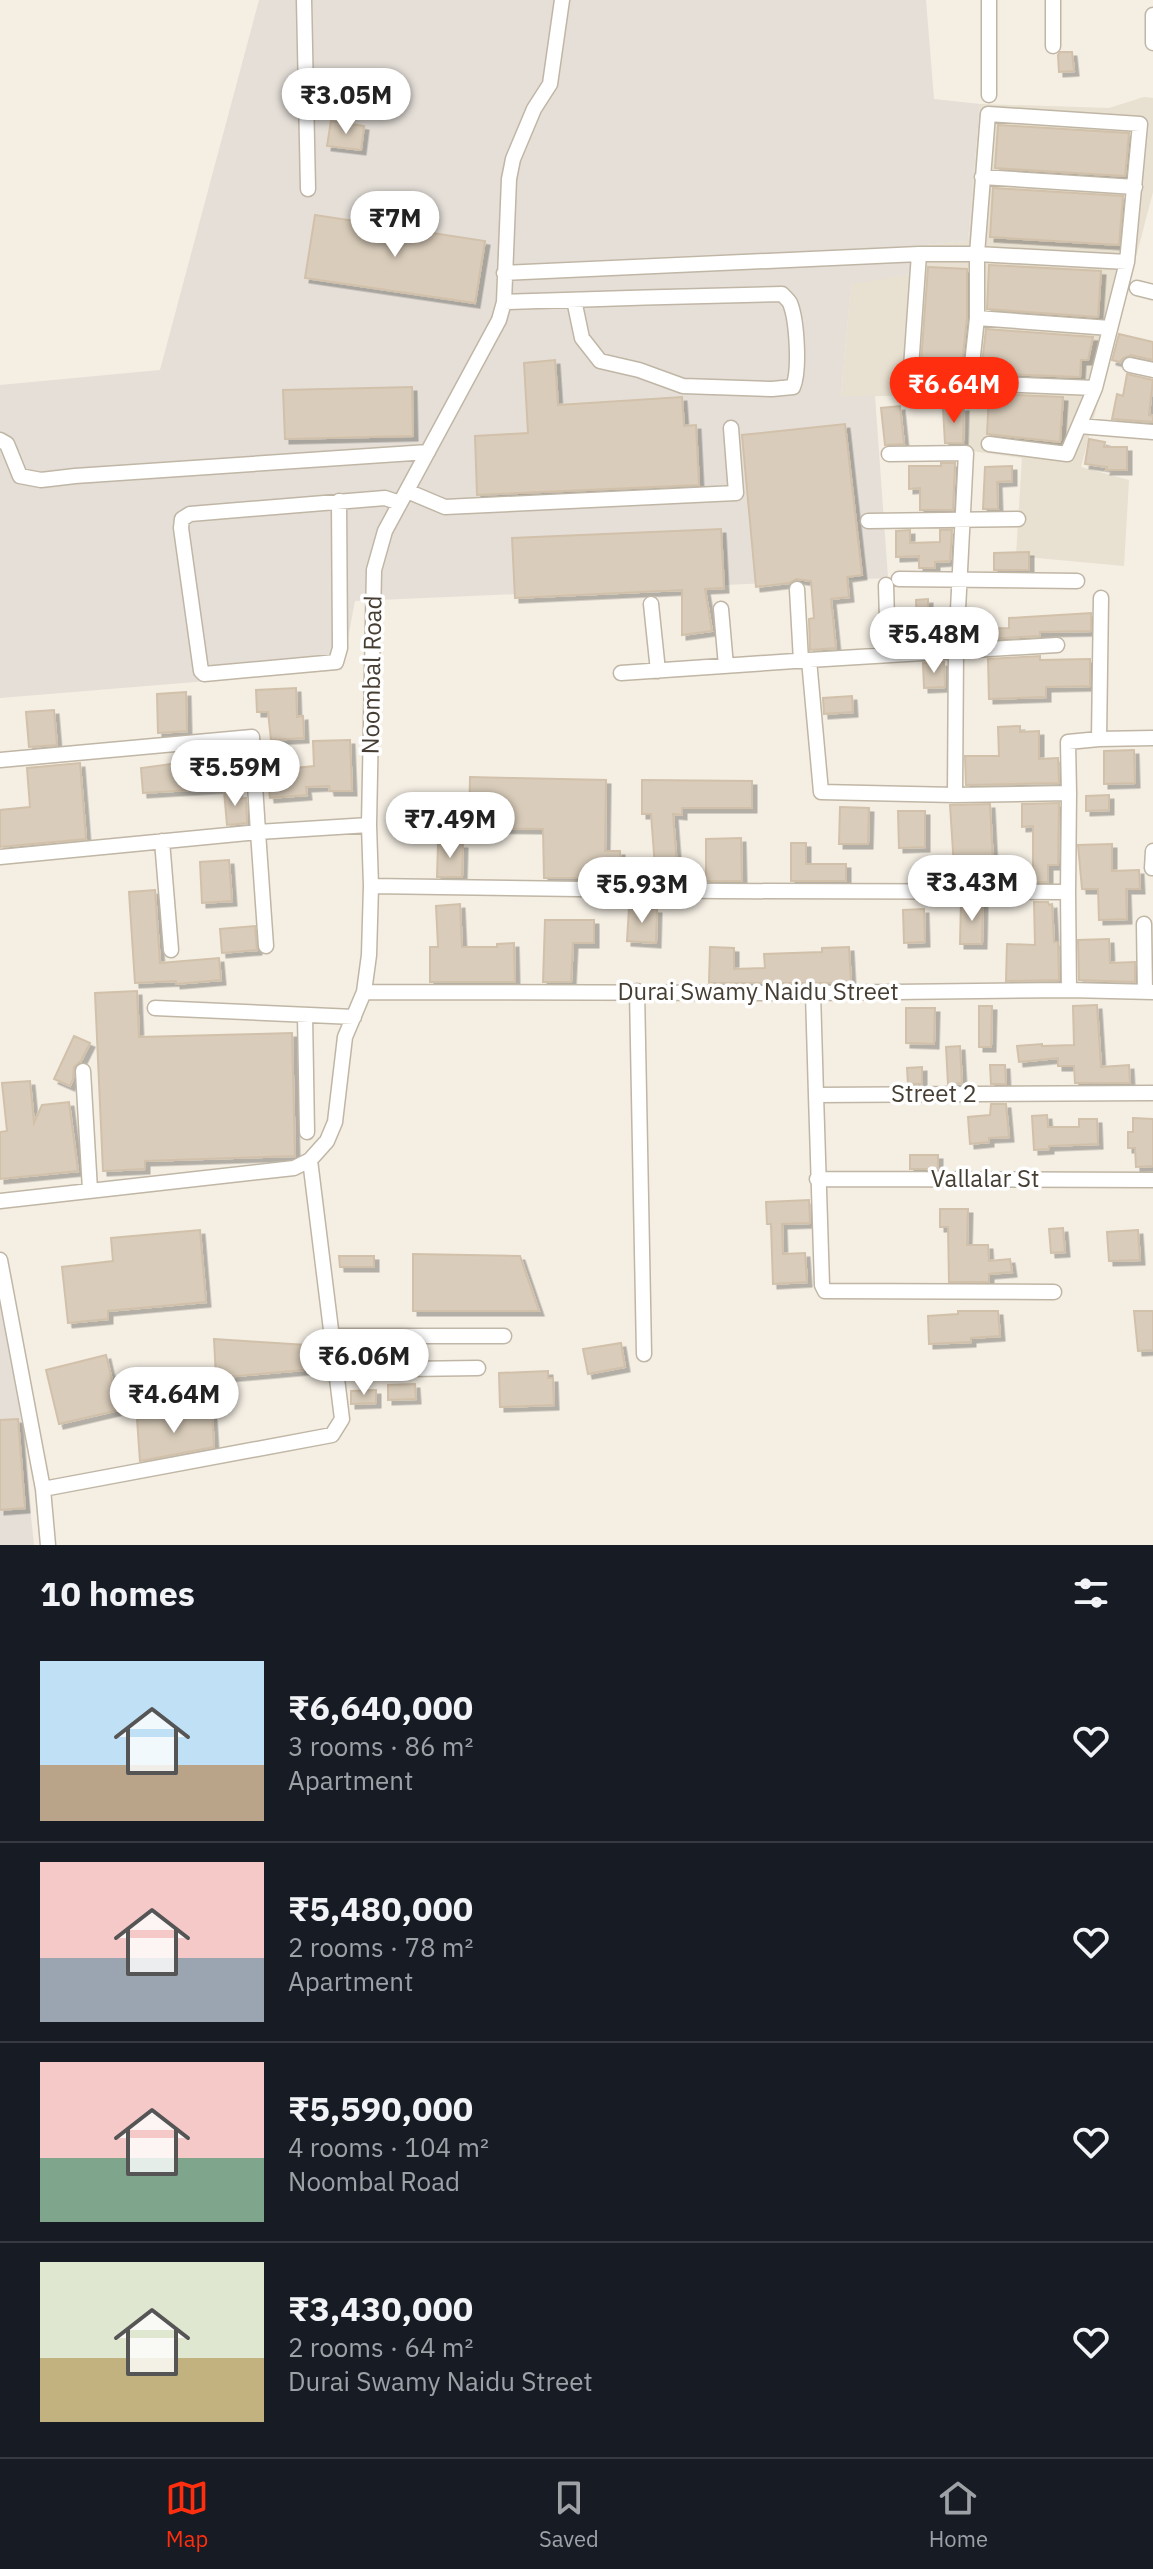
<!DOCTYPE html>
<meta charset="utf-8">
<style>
:root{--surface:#171b24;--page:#20242c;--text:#f1f3f6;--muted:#9ea1a6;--line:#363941;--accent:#ff2e0e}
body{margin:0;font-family:"IBM Plex Sans",sans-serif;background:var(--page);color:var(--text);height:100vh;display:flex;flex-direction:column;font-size:30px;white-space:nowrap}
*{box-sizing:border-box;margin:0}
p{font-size:26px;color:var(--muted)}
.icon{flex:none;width:44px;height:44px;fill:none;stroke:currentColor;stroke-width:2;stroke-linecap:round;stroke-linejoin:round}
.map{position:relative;height:1545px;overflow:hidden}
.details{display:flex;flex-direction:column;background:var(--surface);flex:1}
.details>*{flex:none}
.price{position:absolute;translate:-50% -68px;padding:0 18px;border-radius:28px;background:#fff;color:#222;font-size:26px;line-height:52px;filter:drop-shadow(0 2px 4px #0008)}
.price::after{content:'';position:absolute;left:50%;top:48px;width:24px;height:18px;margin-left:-12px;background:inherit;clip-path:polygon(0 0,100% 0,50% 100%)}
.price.current{background:var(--accent);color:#fff}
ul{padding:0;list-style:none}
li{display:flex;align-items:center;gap:24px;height:200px;padding:0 40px}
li+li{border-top:2px solid var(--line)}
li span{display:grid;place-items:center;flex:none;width:224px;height:160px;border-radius:0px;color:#555}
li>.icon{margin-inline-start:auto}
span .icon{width:96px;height:96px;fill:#fffc;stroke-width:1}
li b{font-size:34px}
h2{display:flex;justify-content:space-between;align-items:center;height:96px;padding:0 40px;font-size:34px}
.tabs{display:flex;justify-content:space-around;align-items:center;height:112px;border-top:2px solid var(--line);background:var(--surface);font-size:22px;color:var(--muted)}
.tabs a{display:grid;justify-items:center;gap:4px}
.tabs .current{color:var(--accent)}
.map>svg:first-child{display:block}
</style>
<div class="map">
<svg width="1153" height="1545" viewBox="0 0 1153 1545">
<defs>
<filter id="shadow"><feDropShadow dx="4.5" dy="4.5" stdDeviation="0" flood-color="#0004"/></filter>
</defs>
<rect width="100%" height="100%" fill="#f4eee3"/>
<path fill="#e8e0d0" d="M 1144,97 L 1153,98 L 1153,192 L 1081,467 L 1129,480 L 1124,566 L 1016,556 L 1022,458 L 965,450 L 967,394 L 841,397 L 851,283 L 912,274 L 913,246 L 968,241 L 980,104 L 1109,108 Z"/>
<path fill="#e5dfd8" d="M 259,0 L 926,0 L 934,99 L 980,104 L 968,241 L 913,246 L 912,274 L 851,284 L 841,396 L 875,396 L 888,578 L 355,601 L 342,670 L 0,698 L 0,385 L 160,370 Z
M 0,1294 L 18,1391 L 34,1545 L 0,1545 Z"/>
<path fill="#d9ccba" stroke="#d2c1aa" stroke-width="2" filter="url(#shadow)" d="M 1060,52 L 1072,52 L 1074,71 L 1059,72 L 1058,55 Z
M 331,121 L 364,126 L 361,150 L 327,146 Z
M 998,125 L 1129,133 L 1125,176 L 995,168 Z
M 993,188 L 1123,196 L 1119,245 L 990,237 Z
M 315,215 L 485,241 L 475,303 L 305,278 Z
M 989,265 L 1101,271 L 1098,317 L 987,309 Z
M 928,267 L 967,269 L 967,317 L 961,373 L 920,376 Z
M 986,329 L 1093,337 L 1088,360 L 1081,360 L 1080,377 L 981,373 Z
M 1119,334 L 1153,342 L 1153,360 L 1131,355 L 1123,358 L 1120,362 L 1112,360 Z
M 555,360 L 558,405 L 682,397 L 684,426 L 696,425 L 699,485 L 477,495 L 475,436 L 528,433 L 524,363 Z
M 1127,374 L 1153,380 L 1149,415 L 1153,416 L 1153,422 L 1112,419 L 1117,394 L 1123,396 Z
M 412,387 L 413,436 L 285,439 L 283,390 Z
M 989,394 L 1063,397 L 1060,442 L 987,434 Z
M 900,406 L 904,444 L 885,445 L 881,408 Z
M 964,407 L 963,443 L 945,443 L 943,408 Z
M 845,424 L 862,575 L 847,577 L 849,597 L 831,599 L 836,648 L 810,650 L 809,619 L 814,618 L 811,581 L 796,579 L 789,583 L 756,587 L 742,435 Z
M 1089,439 L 1105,442 L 1104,447 L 1127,447 L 1127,470 L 1106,470 L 1107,467 L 1085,464 Z
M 941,463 L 955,463 L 953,510 L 920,510 L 920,488 L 909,489 L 909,466 L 941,466 Z
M 1012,466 L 1012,481 L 997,482 L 998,509 L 983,509 L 985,467 Z
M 721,529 L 724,588 L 705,589 L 712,631 L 682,635 L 682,590 L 515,598 L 512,538 Z
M 910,530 L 910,543 L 940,542 L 940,530 L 952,530 L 950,561 L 935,562 L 935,568 L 919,568 L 919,556 L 896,557 L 896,531 Z
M 1029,552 L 1029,570 L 994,570 L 994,553 Z
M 928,599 L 928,626 L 917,626 L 916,600 Z
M 1091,613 L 1091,631 L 1040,632 L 1040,636 L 966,640 L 967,629 L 1009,628 L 1009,618 Z
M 1040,656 L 1040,660 L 1090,659 L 1090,686 L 1046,687 L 1046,697 L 989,699 L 988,659 Z
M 944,662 L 945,687 L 924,688 L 923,663 Z
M 296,688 L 297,717 L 303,716 L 304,738 L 271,740 L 268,712 L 257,712 L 256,690 Z
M 186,692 L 187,731 L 158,733 L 157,694 Z
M 852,696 L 853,712 L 824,714 L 823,698 Z
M 54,710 L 57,745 L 29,747 L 26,712 Z
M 1020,726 L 1020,732 L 1039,731 L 1039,759 L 1058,758 L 1059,783 L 966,785 L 965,756 L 999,756 L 998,727 Z
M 350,740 L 352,791 L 330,791 L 329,786 L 306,787 L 307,795 L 270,798 L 267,771 L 314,766 L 313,741 Z
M 1134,750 L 1135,783 L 1104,784 L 1104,751 Z
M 220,751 L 222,788 L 143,793 L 141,768 L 194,761 L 193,753 Z
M 80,763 L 86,839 L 0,847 L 0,810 L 30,807 L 27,768 Z
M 470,777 L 606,780 L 605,851 L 620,851 L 621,878 L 544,878 L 543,829 L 469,828 Z
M 642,780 L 752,781 L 752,808 L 682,808 L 682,815 L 673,814 L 678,879 L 656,880 L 651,814 L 642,814 Z
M 237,790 L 238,799 L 246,798 L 247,823 L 227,825 L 224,791 Z
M 1109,795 L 1109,810 L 1086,811 L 1086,796 Z
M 1059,803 L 1058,865 L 1048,865 L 1048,882 L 1033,882 L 1033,826 L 1022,827 L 1022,804 Z
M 990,804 L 994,882 L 955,882 L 950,805 Z
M 840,807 L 869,808 L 868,844 L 839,844 Z
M 898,811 L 925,811 L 925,847 L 899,848 Z
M 741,838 L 742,881 L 706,881 L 706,839 Z
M 791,843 L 806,843 L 806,864 L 846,864 L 846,881 L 791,881 Z
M 438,844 L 463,844 L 462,877 L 437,877 Z
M 1112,844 L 1112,871 L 1139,870 L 1140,889 L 1126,889 L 1127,919 L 1099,920 L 1098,889 L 1082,889 L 1078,845 Z
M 229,860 L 232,901 L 202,903 L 200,862 Z
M 155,890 L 160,963 L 219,958 L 221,980 L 176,984 L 176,981 L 135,983 L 129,892 Z
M 961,902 L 983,902 L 982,944 L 960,944 Z
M 1034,902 L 1048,902 L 1049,905 L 1052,904 L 1054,942 L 1058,942 L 1059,980 L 1006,981 L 1007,944 L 1035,945 Z
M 460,904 L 462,947 L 497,947 L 497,944 L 514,943 L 515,982 L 430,982 L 430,947 L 438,947 L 436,906 Z
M 629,908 L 657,909 L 656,943 L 627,941 Z
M 924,909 L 925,942 L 904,943 L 903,910 Z
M 545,920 L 594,920 L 594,943 L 573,943 L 571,982 L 543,982 Z
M 255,926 L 257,950 L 222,953 L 220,929 Z
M 1109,939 L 1110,963 L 1135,962 L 1135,982 L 1079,980 L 1078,940 Z
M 710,947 L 734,948 L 734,969 L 765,968 L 764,954 L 822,952 L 822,948 L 849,947 L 851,983 L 709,983 Z
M 137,991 L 139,1037 L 292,1033 L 295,1156 L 145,1161 L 145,1169 L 103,1171 L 95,993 Z
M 1097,1005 L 1101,1067 L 1129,1065 L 1130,1083 L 1075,1083 L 1074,1066 L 1058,1066 L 1058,1058 L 1019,1062 L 1017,1046 L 1042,1044 L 1042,1046 L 1074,1045 L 1073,1006 Z
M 979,1006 L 992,1006 L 991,1047 L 979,1047 Z
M 906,1008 L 935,1008 L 934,1044 L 906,1043 Z
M 74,1036 L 90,1043 L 81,1061 L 74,1067 L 73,1079 L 70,1086 L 54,1079 Z
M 960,1046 L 962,1083 L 948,1084 L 946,1047 Z
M 990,1065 L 1005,1065 L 1006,1084 L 991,1084 Z
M 922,1067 L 922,1084 L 908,1084 L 907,1068 Z
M 30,1081 L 34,1123 L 42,1105 L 69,1102 L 78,1171 L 0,1179 L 0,1132 L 7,1131 L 2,1083 Z
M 991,1104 L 1006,1104 L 1009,1137 L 989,1138 L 989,1142 L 970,1144 L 968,1117 L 990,1115 Z
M 1047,1115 L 1048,1127 L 1079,1127 L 1079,1119 L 1097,1119 L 1098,1144 L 1049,1146 L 1049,1149 L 1034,1150 L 1032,1116 Z
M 1133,1118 L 1153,1119 L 1153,1166 L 1136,1167 L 1135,1148 L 1128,1148 L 1128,1132 L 1133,1132 Z
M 910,1155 L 938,1155 L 938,1169 L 910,1169 Z
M 809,1200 L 810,1223 L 782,1224 L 783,1254 L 805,1253 L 807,1282 L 773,1284 L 771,1224 L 767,1224 L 766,1202 Z
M 940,1209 L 968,1209 L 967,1245 L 988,1245 L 989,1261 L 1010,1259 L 1012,1272 L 989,1274 L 989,1282 L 949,1282 L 948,1227 L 940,1227 Z
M 1063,1228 L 1065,1252 L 1051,1253 L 1049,1229 Z
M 200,1230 L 206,1302 L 108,1311 L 108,1319 L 68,1323 L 62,1267 L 113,1261 L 111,1238 Z
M 1138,1230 L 1140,1260 L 1109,1261 L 1107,1232 Z
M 413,1254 L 520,1256 L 539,1311 L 413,1311 Z
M 339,1256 L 374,1256 L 374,1267 L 340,1267 Z
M 958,1311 L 998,1311 L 1000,1336 L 971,1338 L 971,1342 L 929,1344 L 928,1316 L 958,1314 Z
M 1134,1311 L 1153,1311 L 1153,1350 L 1138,1351 Z
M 214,1339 L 323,1346 L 326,1368 L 216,1378 Z
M 621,1343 L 625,1367 L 588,1374 L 583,1349 Z
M 106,1355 L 119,1410 L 59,1424 L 46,1370 Z
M 548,1371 L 548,1378 L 553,1378 L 554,1405 L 500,1407 L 499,1373 Z
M 415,1384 L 416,1399 L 388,1400 L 388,1385 Z
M 376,1390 L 376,1403 L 351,1404 L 351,1391 Z
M 212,1414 L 214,1447 L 140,1461 L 137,1419 Z
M 18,1419 L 25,1508 L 0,1510 L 0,1420 Z"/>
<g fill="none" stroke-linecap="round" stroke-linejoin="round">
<g stroke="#c0b6a5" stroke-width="17">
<path id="minor" d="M 304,0 L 308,189
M 989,0 L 989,95
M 1153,15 L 1153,43
M 1053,46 L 1053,0
M 982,177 L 1135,187
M 919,254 L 910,382 L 915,386 L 970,383 L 1095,388
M 504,273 L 919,254 L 977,254 L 1127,262
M 1137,288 L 1153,292
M 504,302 C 597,299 689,296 782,294 C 784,296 789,301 790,303 C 797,320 800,371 793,387 L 772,389 L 683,386 L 639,370 L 600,361 L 582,338 L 574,300
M 977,318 L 1110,328
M 1130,365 L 1153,370
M 970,383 L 977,318 L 977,254 L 988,114 L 1140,124 L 1127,262 L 1095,388 L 1067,454 L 989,444
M 1079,426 L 1153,432
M 0,440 L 7,444 L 20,476 L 41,480 L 75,476 L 428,452
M 889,454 L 966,453 L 956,649 L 955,795
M 407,491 L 445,507 L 736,493 L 731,428
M 339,501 L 340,648 L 336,662 L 204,674 L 201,671 L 181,528 L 182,519 L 190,514 L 385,498 L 400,503
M 868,521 L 1018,519
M 899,579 L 1077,581
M 886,585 L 888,654
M 797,589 L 801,661
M 651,604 L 658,671
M 721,609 L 726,666
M 1057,645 L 809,660 L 821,792 L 955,795 L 1069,793 L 1068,892
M 621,673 L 809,660
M 1099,739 L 1153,738
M 0,760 L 252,737 L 258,832 L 369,825
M 1069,793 L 1068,742 L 1099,739 L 1101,598
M 162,841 L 171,950
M 0,857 L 258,832 L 266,946
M 1152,868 L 1153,851
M 371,886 L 719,891 L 1068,892 L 1069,990
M 1144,924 L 1145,992
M 637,991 L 644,1354
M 364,992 L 813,993 L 1069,990 L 1153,992
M 813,993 L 816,1095 L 1153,1093
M 155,1008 L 354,1017
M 305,1015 L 307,1132
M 83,1071 L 90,1190
M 816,1095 L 822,1285 L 825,1291 L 1054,1292
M 817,1179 L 1153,1180
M 0,1201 L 294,1168 L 310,1160 L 327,1141 L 335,1122 L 345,1037 L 364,992 L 369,955 L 371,886 L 369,825 L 374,570 L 385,531 L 499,320 L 504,302 L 509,179 L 513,159 L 534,109 L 550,84 L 562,0
M 0,1260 L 43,1489 L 48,1545
M 333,1336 L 504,1336
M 336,1370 L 478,1368
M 43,1489 L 332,1435 L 342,1419 L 310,1160"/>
</g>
<use href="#minor" stroke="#fff" stroke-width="14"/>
</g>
<g text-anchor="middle" stroke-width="7" stroke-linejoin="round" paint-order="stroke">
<g font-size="24" fill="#463e33" stroke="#fff">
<text transform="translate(372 675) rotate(-89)" y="8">Noombal Road</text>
<text x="758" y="1000">Durai Swamy Naidu Street</text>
<text x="934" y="1102">Street 2</text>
<text x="985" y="1187">Vallalar St</text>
</g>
</g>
</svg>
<b class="price" style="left:346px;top:136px">₹3.05M</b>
<b class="price" style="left:395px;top:259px">₹7M</b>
<b class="price current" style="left:954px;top:425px">₹6.64M</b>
<b class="price" style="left:934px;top:675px">₹5.48M</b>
<b class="price" style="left:235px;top:808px">₹5.59M</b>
<b class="price" style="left:450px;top:860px">₹7.49M</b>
<b class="price" style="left:972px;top:923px">₹3.43M</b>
<b class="price" style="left:642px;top:925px">₹5.93M</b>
<b class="price" style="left:364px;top:1397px">₹6.06M</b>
<b class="price" style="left:174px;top:1435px">₹4.64M</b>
</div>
<section class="details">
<h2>10 homes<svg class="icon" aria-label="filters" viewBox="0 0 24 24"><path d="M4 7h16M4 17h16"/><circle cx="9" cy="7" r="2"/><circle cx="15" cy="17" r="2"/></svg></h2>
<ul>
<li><span style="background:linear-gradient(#bfe0f5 65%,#b9a48a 0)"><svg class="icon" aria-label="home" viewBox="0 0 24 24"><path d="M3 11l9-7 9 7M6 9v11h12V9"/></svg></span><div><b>₹6,640,000</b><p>3 rooms · 86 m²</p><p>Apartment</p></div><svg class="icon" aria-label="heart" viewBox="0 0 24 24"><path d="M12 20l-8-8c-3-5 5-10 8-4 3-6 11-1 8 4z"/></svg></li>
<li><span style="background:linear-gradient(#f6c9c9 60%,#9aa5b1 0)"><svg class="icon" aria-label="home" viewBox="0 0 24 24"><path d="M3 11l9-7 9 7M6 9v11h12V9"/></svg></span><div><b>₹5,480,000</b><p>2 rooms · 78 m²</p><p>Apartment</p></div><svg class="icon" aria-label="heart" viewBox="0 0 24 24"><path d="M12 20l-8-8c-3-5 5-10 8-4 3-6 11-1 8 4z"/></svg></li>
<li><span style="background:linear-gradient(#f6c9c9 60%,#7fa58c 0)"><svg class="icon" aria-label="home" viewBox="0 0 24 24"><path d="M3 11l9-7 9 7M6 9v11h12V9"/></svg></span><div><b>₹5,590,000</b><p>4 rooms · 104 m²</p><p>Noombal Road</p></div><svg class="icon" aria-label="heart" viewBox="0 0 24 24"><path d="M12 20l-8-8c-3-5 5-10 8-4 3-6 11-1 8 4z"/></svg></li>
<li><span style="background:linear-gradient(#dfe7d0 60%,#c2b280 0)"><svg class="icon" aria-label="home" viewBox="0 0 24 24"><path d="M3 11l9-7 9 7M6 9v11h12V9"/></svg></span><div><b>₹3,430,000</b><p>2 rooms · 64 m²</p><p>Durai Swamy Naidu Street</p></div><svg class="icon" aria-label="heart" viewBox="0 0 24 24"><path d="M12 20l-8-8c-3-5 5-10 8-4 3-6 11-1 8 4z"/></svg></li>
</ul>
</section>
<nav class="tabs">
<a class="current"><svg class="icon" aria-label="map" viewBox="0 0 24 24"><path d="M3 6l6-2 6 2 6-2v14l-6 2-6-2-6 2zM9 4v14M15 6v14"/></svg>Map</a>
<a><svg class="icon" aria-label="saved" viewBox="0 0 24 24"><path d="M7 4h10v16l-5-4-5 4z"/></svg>Saved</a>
<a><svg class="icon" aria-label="home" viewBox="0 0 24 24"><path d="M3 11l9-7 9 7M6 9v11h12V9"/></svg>Home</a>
</nav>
